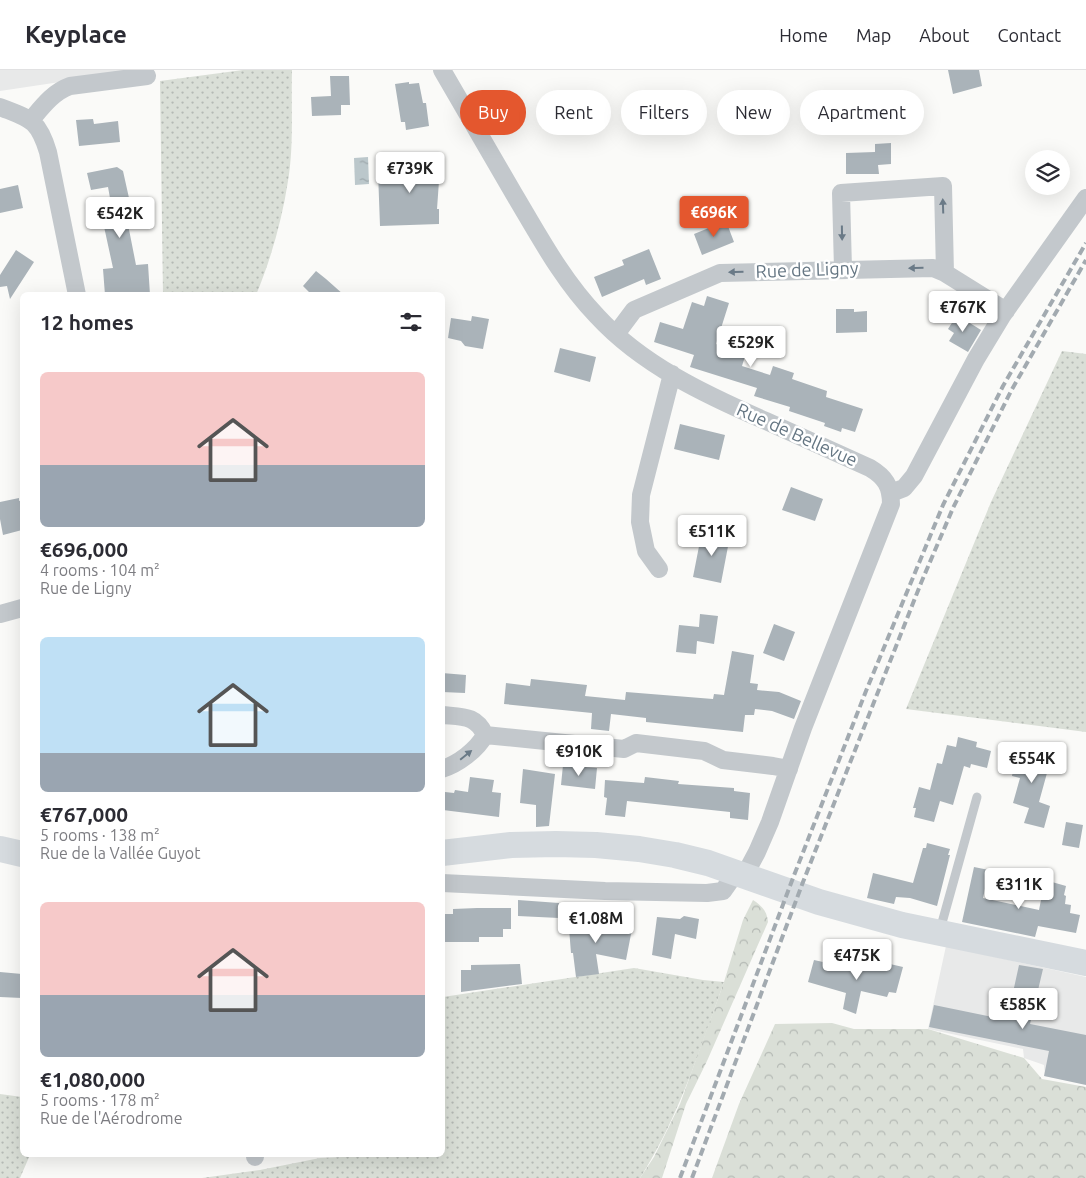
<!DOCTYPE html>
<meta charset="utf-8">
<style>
:root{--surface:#fff;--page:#f7f7f7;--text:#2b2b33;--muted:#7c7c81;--line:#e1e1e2;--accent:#e4572e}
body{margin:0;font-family:Ubuntu,sans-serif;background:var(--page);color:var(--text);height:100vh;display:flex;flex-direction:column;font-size:19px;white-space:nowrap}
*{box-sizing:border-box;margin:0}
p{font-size:16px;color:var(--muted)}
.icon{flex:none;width:28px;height:28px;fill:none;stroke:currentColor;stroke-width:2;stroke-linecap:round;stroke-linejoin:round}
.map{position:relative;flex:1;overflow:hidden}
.sheet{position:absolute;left:20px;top:222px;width:425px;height:865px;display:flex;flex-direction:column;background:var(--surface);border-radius:8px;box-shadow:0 5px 20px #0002}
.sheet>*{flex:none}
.banner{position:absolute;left:460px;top:20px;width:475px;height:45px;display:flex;gap:10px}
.tools{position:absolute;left:1025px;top:80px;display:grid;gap:10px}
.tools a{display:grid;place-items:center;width:45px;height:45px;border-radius:50%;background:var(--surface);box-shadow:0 5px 20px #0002;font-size:25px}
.price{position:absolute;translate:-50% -42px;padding:0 11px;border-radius:5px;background:#fff;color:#222;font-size:16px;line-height:32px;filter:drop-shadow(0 1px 2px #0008)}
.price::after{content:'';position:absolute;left:50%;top:30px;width:15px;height:11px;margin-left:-8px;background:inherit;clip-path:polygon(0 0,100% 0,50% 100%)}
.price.current{background:var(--accent);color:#fff}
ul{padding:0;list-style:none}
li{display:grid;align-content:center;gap:10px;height:265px;padding:0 20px}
li span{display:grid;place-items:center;height:155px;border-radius:8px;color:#555}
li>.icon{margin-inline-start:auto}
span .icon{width:90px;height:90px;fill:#fffc;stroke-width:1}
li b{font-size:21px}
h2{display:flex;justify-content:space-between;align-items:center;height:60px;padding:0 20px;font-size:21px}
.pill{padding:0 18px;border-radius:22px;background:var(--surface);box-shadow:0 5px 20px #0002;font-size:18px;line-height:45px}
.pill.current{background:var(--accent);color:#fff}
header{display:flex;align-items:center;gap:30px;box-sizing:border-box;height:70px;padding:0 25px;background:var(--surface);border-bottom:1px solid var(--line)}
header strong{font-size:24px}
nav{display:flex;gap:28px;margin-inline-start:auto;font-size:18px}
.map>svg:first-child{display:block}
</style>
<header>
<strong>Keyplace</strong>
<nav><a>Home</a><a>Map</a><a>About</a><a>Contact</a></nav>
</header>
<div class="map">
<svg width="1086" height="1108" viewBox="0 0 1086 1108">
<defs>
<pattern id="grass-dots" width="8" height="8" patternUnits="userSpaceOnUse" patternTransform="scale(1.25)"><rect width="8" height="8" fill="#dadfd7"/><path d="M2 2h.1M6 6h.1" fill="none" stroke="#b4b9b4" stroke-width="1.8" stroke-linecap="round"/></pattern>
<pattern id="forest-crowns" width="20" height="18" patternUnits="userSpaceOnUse" patternTransform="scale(1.25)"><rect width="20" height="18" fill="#dadfd7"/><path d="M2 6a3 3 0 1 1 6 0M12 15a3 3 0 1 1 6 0" fill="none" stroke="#b4b9b4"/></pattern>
<pattern id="water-ripples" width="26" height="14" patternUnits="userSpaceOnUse" patternTransform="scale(1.25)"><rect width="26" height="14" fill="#bbc7cb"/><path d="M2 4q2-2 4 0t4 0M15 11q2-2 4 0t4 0" fill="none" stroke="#9ca6aa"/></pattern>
</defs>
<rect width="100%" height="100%" fill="#fafaf8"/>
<path fill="#e8e9e9" d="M 0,0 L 140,0 L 0,21 Z
M 946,876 L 1086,907 L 1086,1014 L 1045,1006 L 1044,995 L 1024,988 L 1023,979 L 928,959 Z"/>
<path fill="url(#grass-dots)" d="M 243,0 L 292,0 C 291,37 294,75 288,111 C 282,150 271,189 256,225 L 163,225 L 160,11 Z
M 1062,281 L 1086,284 L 1086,662 L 906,639 L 991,432 Z
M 634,898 L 703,910 L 724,912 C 700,979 679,1047 640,1108 L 202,1108 L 260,1100 L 320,1088 L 364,1086 L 365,1085 L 442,1085 L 443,927 Z
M 0,1024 L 22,1027 L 22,1085 L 30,1085 L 20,1108 L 0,1108 Z"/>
<path fill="url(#forest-crowns)" d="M 753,830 C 762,836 767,841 768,852 L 707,991 L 686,1034 L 662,1108 L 640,1108 L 654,1087 L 680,1034 L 724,912 L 743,850 Z
M 832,953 L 854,959 L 928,959 L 1024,988 L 1042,1009 L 1086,1017 L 1086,1108 L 712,1108 L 739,1034 L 775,954 Z"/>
<path fill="url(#water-ripples)" d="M 368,87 L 369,114 L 355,115 L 354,88 Z"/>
<path fill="#aab3b9" d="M 948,0 L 979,0 L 982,16 L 953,24 Z
M 330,6 L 349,6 L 350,35 L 341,35 L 341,45 L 312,46 L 311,27 L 331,26 Z
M 409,12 L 409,14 L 419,13 L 423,33 L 426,33 L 429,56 L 406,60 L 405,52 L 401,52 L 395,14 Z
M 93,49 L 94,54 L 118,51 L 120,72 L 79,76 L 76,50 Z
M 891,73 L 891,94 L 878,95 L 879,104 L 846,104 L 846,83 L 875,82 L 875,74 Z
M 423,85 L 439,85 L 440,109 L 439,111 L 437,139 L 439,139 L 439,154 L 380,156 L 378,102 L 408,98 L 424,89 Z
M 117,97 L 123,101 L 129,128 L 123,129 L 136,195 L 148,194 L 150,225 L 105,225 L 103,199 L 113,198 L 103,152 L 114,150 L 108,117 L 91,120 L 87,103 Z
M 18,115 L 23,138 L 0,143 L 0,119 Z
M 726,151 L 734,172 L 702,185 L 694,164 Z
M 649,179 L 661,209 L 646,215 L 644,209 L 602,227 L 594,207 L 624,195 L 622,190 Z
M 16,180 L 34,192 L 10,229 L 7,216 L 0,217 L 0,205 Z
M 316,201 L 326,209 L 344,225 L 312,225 L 303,216 Z
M 707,226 L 729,233 L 716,274 L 746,283 L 742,296 L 770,305 L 773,296 L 794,303 L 792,309 L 827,321 L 826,327 L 863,339 L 855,362 L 842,358 L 841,362 L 824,356 L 825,353 L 789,341 L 790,337 L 754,326 L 757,318 L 690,297 L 694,285 L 654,272 L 660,252 L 683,259 L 692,232 L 704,236 Z
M 836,239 L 854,239 L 854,242 L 867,241 L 867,262 L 836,263 Z
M 957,245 L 981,260 L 968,282 L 949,271 L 954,263 L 948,259 Z
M 472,246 L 489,249 L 483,279 L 465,276 L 461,271 L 448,268 L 451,248 L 471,251 Z
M 560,278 L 596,287 L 590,312 L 554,302 Z
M 680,354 L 725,365 L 719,390 L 674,379 Z
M 791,417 L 823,429 L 815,451 L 782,440 Z
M 19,428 L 19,431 L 22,430 L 22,460 L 3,465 L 0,449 L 0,432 Z
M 702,461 L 730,466 L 721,513 L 693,507 Z
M 700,544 L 718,546 L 714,574 L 697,571 L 696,584 L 676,582 L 679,555 L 699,557 Z
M 774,554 L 795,562 L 784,591 L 763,583 Z
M 732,581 L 754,585 L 750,613 L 758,614 L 757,620 L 779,622 L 801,631 L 794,649 L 772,641 L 755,639 L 754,645 L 745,645 L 743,662 L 646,652 L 646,648 L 611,644 L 609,661 L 591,659 L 592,643 L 504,634 L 506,613 L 530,616 L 531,609 L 587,615 L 585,626 L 625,630 L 626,622 L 713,629 L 714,624 L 724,625 Z
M 442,603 L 466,605 L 465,623 L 442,622 Z
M 958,667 L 977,672 L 976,677 L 991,681 L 987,698 L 971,694 L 970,698 L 964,696 L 953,735 L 940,731 L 934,752 L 914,747 L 916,738 L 913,738 L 919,717 L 930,720 L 937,693 L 942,694 L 947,675 L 956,677 Z
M 1017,679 L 1054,686 L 1051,704 L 1047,703 L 1039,732 L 1050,736 L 1044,758 L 1024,753 L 1029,738 L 1013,733 L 1020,708 L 1012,706 Z
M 563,695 L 597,698 L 595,719 L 561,715 Z
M 523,699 L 555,704 L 549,756 L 536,757 L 536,735 L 520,733 Z
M 470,707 L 494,710 L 492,722 L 501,723 L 499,747 L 443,740 L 445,722 L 454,723 L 455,720 L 468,722 Z
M 645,707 L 679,711 L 678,714 L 734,718 L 734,721 L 750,723 L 748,750 L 730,748 L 730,742 L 627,731 L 625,747 L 605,745 L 607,728 L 604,727 L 605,710 L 644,713 Z
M 1066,752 L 1083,755 L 1079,778 L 1062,775 Z
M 927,773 L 950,779 L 948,785 L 950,785 L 937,836 L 910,828 L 896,827 L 894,834 L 867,828 L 873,803 L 913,813 L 923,778 L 926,778 Z
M 974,797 L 989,800 L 983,828 L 1039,840 L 1045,810 L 1066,816 L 1064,825 L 1066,826 L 1065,834 L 1071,835 L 1070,843 L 1080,845 L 1076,863 L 1038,856 L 1035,867 L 962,852 Z
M 518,830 L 559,833 L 559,848 L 518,846 Z
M 477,838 L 511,838 L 511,859 L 503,859 L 503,867 L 479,867 L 479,872 L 444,872 L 443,844 L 453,844 L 453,839 Z
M 568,846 L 585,846 L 585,852 L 601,851 L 601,854 L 632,859 L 626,890 L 596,884 L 599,904 L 576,907 L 573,883 L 571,883 Z
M 684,846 L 699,849 L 696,869 L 675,864 L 671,889 L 652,885 L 657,847 L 680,849 Z
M 814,890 L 850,898 L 851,895 L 875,901 L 877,891 L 903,897 L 896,923 L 889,922 L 887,927 L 861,921 L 856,944 L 843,939 L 846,923 L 808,912 Z
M 520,894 L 522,914 L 461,922 L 461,900 L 471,900 L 471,895 Z
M 1019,895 L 1043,899 L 1030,954 L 1086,965 L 1086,1015 L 1044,1006 L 1049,981 L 929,957 L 934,935 L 1007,950 Z
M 0,902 L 22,904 L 22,928 L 0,927 Z"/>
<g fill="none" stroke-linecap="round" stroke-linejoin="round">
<path stroke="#c3c8cc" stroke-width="9" d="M 940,860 L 977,727"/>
<path stroke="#c3c8cc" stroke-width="18" d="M 442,0 C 466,41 490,83 514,124 C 539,166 563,211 597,246 C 642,295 706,325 766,351 C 801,367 835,382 870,398 C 885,407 891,416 891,434 L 803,658 L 770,752 L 757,782 L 749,797 L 730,811 L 723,821 L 707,823 L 605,821 L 442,813
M 0,37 C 30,49 38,49 48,82 L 77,225
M 31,50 C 42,37 53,22 70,16 L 147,6
M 843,199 L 841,123 L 943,116 L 945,203
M 616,264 L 634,240 L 720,203 L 933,198 L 945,203 L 1006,241
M 891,423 L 904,418 L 914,406 L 976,289 L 1002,246 L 1086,128
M 659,499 L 646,481 L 640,452 L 641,425 L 672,304
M 0,544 L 22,538
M 442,645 C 463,647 476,645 485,665 L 624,679 L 636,673 L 704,681 L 723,690 L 773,696 L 789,699
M 442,699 C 458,694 477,680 485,665
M 255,1087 L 255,1085"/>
<path stroke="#d6dbdf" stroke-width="26" d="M 0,779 L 22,784
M 442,783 L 511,775 L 556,774 L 596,775 L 639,779 L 675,785 L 708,793 L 819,832 L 902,855 L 1086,893"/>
<path stroke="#a2aab0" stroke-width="4" stroke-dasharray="8 4" stroke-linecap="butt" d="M 680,1108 L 793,808 L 866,621 L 943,435 L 1003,316 L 1086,173
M 692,1108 L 803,812 L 921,513 L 953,438 L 1011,321 L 1086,190"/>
</g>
<defs><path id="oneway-solid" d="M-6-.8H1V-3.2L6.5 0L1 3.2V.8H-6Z" transform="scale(1.25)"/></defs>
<g fill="#6a7a87">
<use href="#oneway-solid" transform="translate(943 136) rotate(-92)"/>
<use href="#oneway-solid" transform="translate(842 163) rotate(89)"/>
<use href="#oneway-solid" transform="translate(916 198) rotate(179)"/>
<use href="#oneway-solid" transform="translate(736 202) rotate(178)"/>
<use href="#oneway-solid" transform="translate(466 685) rotate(-39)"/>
</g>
<g text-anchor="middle" stroke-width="5" stroke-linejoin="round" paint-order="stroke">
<g font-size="18" fill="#657683" stroke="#fff">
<text transform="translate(807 200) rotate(-2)" y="6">Rue de Ligny</text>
<text transform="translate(797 365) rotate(24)" y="6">Rue de Bellevue</text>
</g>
</g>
</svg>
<div class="tools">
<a><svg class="icon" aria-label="layers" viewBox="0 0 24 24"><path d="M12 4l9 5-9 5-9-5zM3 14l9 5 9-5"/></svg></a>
</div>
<b class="price" style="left:410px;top:124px">€739K</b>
<b class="price current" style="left:714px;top:168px">€696K</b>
<b class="price" style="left:120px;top:169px">€542K</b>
<b class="price" style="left:963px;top:263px">€767K</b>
<b class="price" style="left:751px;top:298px">€529K</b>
<b class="price" style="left:712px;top:487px">€511K</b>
<b class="price" style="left:579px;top:707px">€910K</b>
<b class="price" style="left:1032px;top:714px">€554K</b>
<b class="price" style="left:1019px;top:840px">€311K</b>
<b class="price" style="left:596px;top:874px">€1.08M</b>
<b class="price" style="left:857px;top:911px">€475K</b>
<b class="price" style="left:1023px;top:960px">€585K</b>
<div class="banner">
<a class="pill current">Buy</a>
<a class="pill">Rent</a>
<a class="pill">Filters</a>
<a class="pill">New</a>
<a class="pill">Apartment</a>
</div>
<section class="sheet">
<h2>12 homes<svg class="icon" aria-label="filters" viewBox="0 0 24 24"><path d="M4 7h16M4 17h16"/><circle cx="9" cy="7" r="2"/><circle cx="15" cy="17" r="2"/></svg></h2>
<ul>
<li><span style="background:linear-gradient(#f6c9c9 60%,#9aa5b1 0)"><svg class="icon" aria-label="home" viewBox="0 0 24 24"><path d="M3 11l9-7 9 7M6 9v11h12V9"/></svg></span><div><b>€696,000</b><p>4 rooms · 104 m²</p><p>Rue de Ligny</p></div></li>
<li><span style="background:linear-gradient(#bfe0f5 75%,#9aa5b1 0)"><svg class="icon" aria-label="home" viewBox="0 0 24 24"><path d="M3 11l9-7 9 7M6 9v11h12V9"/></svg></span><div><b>€767,000</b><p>5 rooms · 138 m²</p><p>Rue de la Vallée Guyot</p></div></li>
<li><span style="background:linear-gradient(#f6c9c9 60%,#9aa5b1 0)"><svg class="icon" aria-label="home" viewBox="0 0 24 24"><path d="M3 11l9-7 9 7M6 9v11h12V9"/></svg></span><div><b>€1,080,000</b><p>5 rooms · 178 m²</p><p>Rue de l'Aérodrome</p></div></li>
</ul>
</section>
</div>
